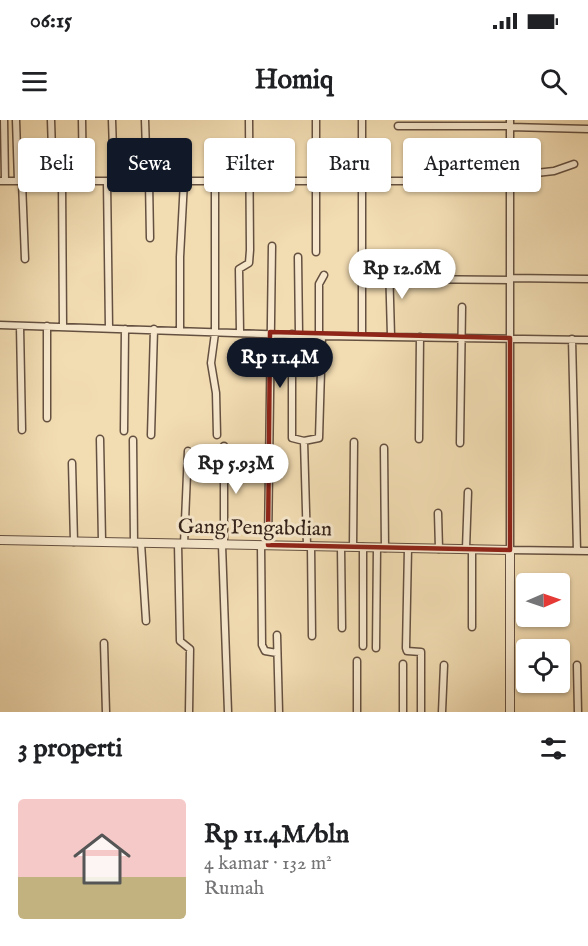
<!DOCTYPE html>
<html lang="id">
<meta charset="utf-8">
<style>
:root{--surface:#fff;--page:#f6f6f6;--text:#202124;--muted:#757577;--line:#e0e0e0;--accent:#111827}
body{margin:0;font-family:"IM FELL English",serif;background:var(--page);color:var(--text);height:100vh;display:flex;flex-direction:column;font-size:22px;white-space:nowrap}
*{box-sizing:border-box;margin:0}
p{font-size:20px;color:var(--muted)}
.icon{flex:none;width:33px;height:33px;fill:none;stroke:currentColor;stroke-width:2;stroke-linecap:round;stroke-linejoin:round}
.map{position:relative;height:592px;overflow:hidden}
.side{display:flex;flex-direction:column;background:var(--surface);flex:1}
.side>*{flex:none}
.top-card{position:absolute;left:18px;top:18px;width:552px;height:54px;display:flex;gap:12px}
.needle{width:39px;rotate:88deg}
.buttons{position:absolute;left:516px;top:453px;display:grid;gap:12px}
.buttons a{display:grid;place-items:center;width:54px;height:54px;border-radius:6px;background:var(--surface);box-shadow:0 2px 4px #0004;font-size:30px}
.price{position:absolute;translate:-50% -51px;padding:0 14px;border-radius:21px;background:#fff;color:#222;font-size:20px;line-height:39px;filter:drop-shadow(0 2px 3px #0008)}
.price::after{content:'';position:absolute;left:50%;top:36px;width:18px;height:14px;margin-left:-9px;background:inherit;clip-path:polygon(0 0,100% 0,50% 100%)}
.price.current{background:var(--accent);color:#fff}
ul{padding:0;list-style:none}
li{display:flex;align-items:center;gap:18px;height:150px;padding:0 18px}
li+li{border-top:2px solid var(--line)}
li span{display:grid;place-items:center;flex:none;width:168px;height:120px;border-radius:6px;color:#555}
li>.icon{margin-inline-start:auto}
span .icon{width:72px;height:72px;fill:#fffc;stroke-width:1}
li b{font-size:26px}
h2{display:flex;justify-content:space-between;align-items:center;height:72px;padding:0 18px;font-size:26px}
.chip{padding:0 21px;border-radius:6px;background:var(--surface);box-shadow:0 2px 4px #0004;font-size:21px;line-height:54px}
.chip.current{background:var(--accent);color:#fff}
.status{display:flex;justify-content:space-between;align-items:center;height:42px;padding:0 30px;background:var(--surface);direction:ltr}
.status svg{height:16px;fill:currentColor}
header{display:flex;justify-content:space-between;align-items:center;height:78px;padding:0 18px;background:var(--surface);font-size:27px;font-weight:700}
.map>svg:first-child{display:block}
</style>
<div class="status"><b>06:15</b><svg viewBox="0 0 49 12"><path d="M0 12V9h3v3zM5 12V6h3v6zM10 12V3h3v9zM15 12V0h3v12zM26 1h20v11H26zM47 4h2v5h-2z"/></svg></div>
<header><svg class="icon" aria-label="menu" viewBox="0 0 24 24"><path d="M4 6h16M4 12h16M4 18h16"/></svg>Homiq<svg class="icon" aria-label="search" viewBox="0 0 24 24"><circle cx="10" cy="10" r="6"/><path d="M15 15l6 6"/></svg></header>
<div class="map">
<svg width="588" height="592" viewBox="0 0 588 592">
<rect width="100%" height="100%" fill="#f2dcb2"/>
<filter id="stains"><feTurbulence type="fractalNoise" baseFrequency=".00333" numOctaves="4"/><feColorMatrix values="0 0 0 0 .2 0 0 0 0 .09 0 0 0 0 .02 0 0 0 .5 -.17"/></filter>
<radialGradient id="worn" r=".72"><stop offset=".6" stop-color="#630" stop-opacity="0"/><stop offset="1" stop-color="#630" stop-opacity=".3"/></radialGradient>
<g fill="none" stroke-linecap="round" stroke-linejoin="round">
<g stroke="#645040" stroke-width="9">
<path id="minor" d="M 4,0 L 5,61
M 16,0 L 18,61
M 51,0 L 53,62
M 82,0 L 83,62
M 112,0 L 114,61
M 145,0 L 147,60
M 510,0 L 510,430 L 588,431
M 398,6 L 509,6
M 510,7 L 588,9
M 509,56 L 554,51 L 574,44
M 215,60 L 215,213 L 211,243 L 216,273 L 217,315
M 0,61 L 509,61
M 107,61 L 109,208
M 149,61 L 150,118
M 22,62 L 25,139
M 62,62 L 63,207
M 316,132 L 316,0
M 298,137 L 299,214
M 389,144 L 391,216
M 510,158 L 588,159
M 404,159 L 510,160
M 0,205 L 322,216 L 588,220
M 20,206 L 22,310
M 180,211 L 180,137 L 184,61
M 240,212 L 239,149 L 249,143 L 250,130 L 249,0
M 292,214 L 292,318 L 304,321
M 319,215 L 319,164 L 324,155
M 362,216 L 362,0
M 572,219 L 577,431
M 47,298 L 47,206
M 124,311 L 125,209
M 151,315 L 154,209
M 100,319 L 102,421
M 419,319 L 420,217
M 133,320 L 134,423
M 460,323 L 462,187
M 384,328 L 385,428
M 72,343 L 74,422
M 438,393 L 439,429
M 141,423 L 146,501
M 178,424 L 180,521 L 190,529 L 189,592
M 184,424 L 188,331
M 222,425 L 228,592
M 224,425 L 224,326
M 261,425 L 262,525 L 265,531 L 277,533
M 268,425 L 272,126
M 307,425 L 304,321 L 319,318 L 322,216
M 311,426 L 312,516
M 341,427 L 342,508
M 353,427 L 354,322
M 408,428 L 406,528 L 407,531 L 421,532 L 421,592
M 466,429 L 468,372
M 472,429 L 472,507
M 277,515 L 279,592
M 104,523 L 106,592
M 363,526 L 363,427
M 376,528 L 377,428
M 357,541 L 357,592
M 577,545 L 578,592
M 403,592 L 403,544
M 442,592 L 444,545"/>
</g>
<g stroke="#645040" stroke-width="10">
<path id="tertiary" d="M 0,420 L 510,430 L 510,592"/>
</g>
<use href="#minor" stroke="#f7e8cd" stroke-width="6"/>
<use href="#tertiary" stroke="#f7e8cd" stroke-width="8"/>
</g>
<path fill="none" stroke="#8f2418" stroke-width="4.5" stroke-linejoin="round" d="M 270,212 L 510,218 L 510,430 L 268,425 Z"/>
<g text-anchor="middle" stroke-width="6" stroke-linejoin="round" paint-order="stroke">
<g font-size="21" fill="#34221a" stroke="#f7e8cd">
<text transform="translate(255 407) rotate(1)" y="7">Gang Pengabdian</text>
</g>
</g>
<rect width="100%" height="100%" filter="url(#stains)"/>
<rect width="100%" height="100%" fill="url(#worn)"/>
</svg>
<div class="buttons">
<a><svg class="needle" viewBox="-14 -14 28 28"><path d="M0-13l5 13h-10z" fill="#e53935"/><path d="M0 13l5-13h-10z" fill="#757577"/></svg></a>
<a><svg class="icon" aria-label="locate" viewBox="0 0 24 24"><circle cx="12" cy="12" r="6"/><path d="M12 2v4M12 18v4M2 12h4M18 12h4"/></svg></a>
</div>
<b class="price" style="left:402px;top:180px">Rp 12.6M</b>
<b class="price current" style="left:280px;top:269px">Rp 11.4M</b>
<b class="price" style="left:236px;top:375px">Rp 5.93M</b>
<div class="top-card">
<a class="chip">Beli</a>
<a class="chip current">Sewa</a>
<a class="chip">Filter</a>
<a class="chip">Baru</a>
<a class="chip">Apartemen</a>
</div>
</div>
<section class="side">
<h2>3 properti<svg class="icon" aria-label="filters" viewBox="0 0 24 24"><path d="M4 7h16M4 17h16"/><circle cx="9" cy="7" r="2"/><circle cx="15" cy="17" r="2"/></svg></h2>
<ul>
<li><span style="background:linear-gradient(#f6c9c9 65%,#c2b280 0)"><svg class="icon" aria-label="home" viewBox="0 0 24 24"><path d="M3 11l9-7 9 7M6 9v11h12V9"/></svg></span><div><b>Rp 11.4M/bln</b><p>4 kamar · 132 m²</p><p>Rumah</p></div></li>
</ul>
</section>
